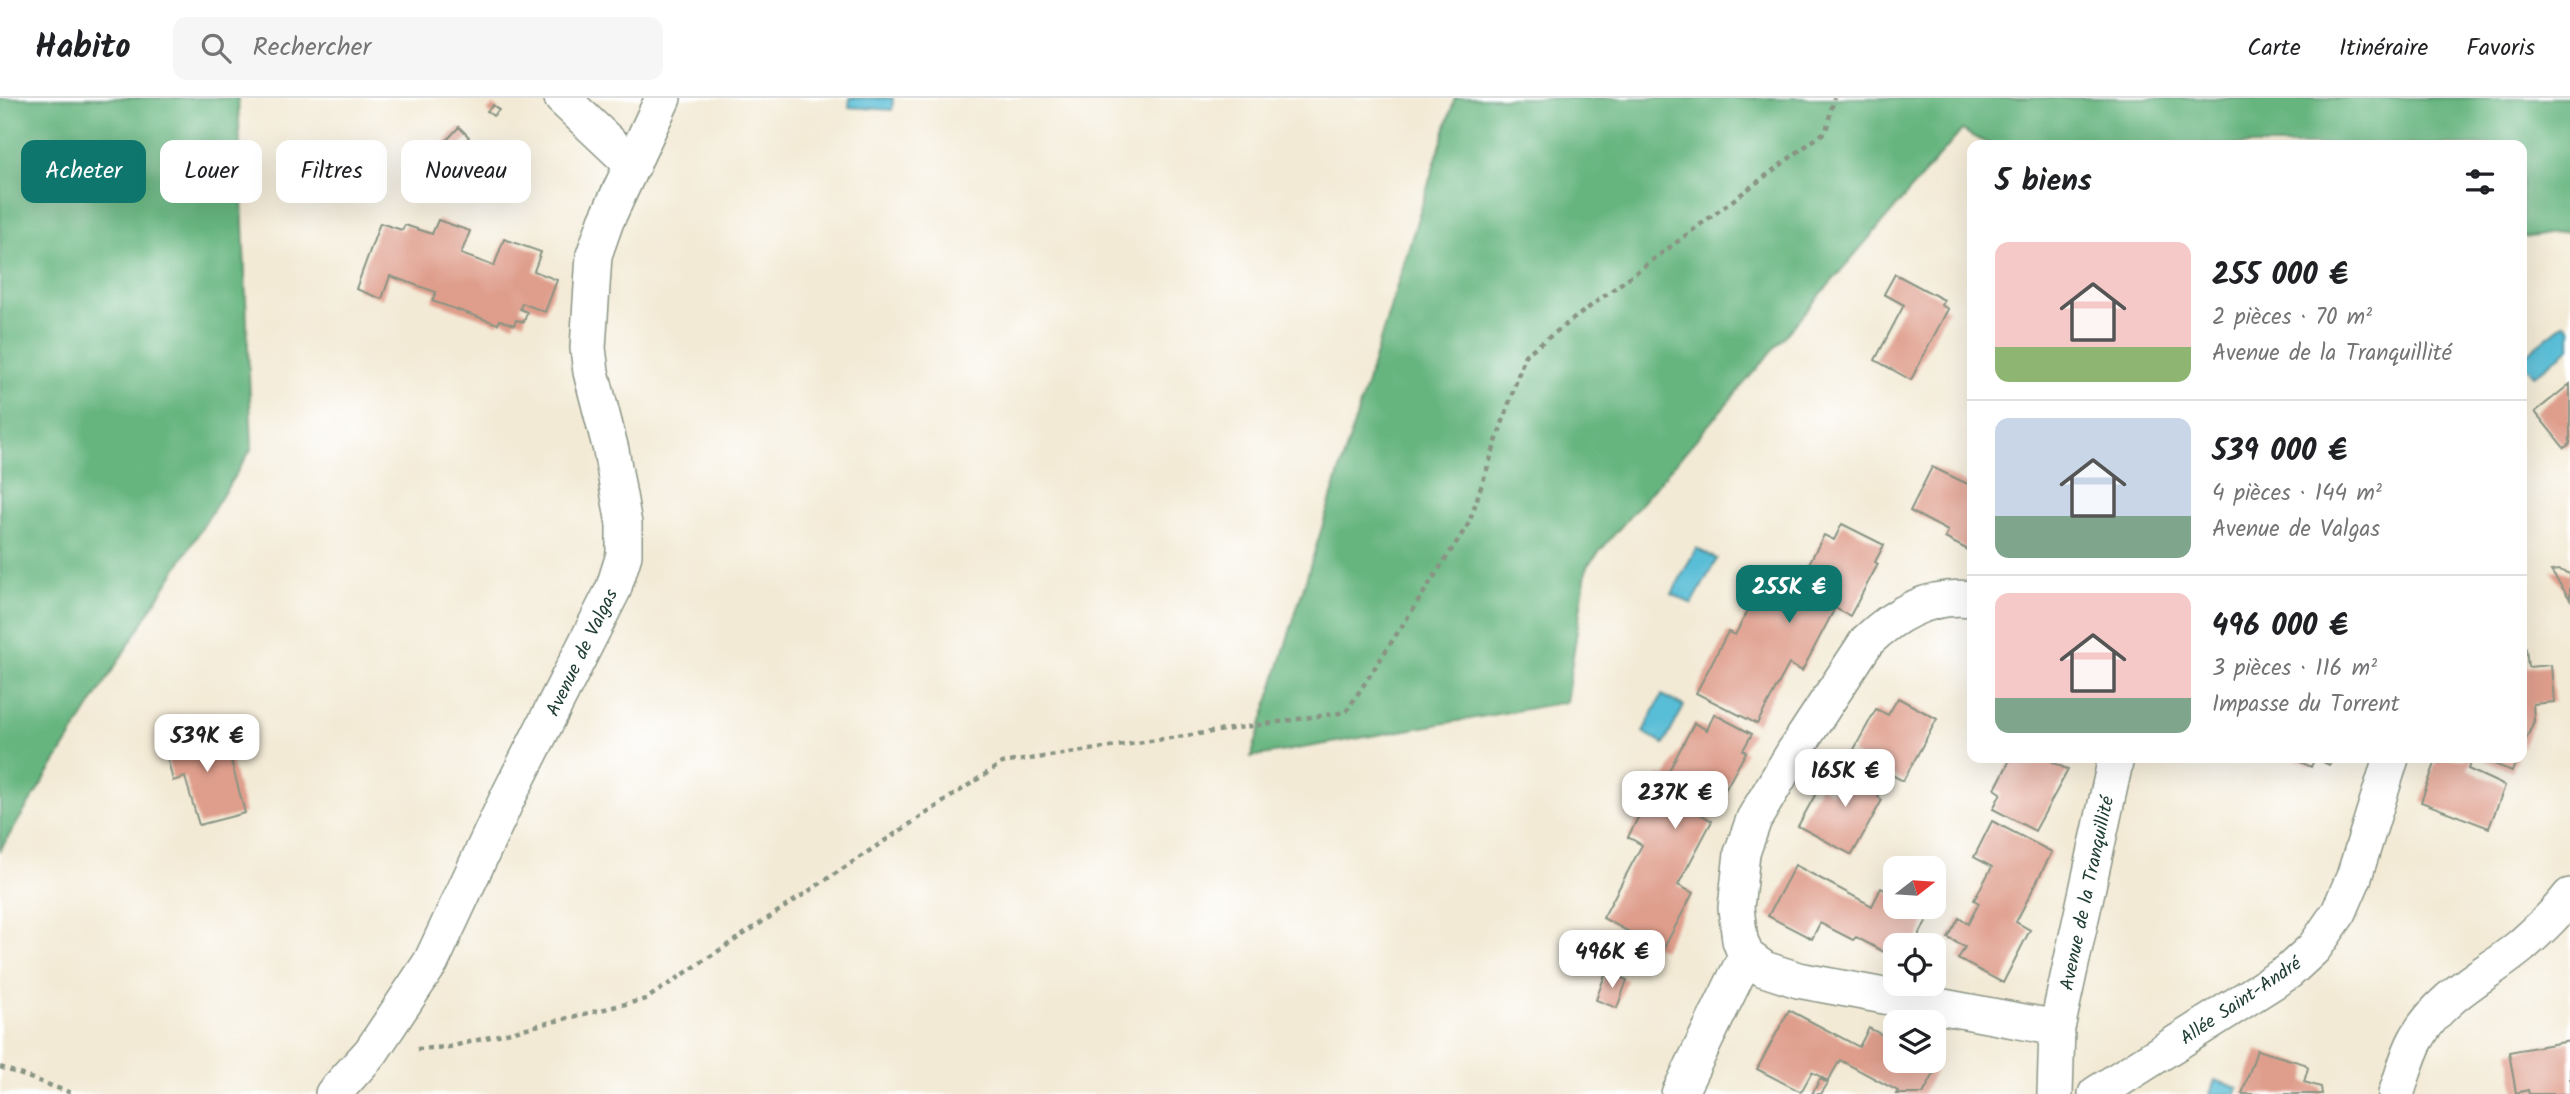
<!DOCTYPE html>
<html lang="fr">
<meta charset="utf-8">
<style>
:root{--surface:#fff;--page:#f6f6f6;--text:#202124;--muted:#757577;--line:#e0e0e0;--accent:#0f766e}
body{margin:0;font-family:Kalam,sans-serif;background:var(--page);color:var(--text);height:100vh;display:flex;flex-direction:column;font-size:26px;white-space:nowrap}
*{box-sizing:border-box;margin:0}
p{font-size:23px;color:var(--muted)}
.icon{flex:none;width:38px;height:38px;fill:none;stroke:currentColor;stroke-width:2;stroke-linecap:round;stroke-linejoin:round}
.map{position:relative;flex:1;overflow:hidden}
.sheet{position:absolute;left:1967px;top:42px;width:560px;height:623px;display:flex;flex-direction:column;background:var(--surface);border-radius:14px;box-shadow:0 7px 28px #0002}
.sheet>*{flex:none}
.banner{position:absolute;left:21px;top:42px;width:665px;height:63px;display:flex;gap:14px}
.needle{width:46px;rotate:73deg}
.controls{position:absolute;left:1883px;top:758px;display:grid;gap:14px}
.controls a{display:grid;place-items:center;width:63px;height:63px;border-radius:14px;background:var(--surface);box-shadow:0 7px 28px #0002;font-size:35px}
.price{position:absolute;translate:-50% -60px;padding:0 16px;border-radius:14px;background:#fff;color:#222;font-size:23px;line-height:46px;filter:drop-shadow(0 2px 4px #0008)}
.price::after{content:'';position:absolute;left:50%;top:42px;width:21px;height:16px;margin-left:-10px;background:inherit;clip-path:polygon(0 0,100% 0,50% 100%)}
.price.current{background:var(--accent);color:#fff}
ul{padding:0;list-style:none}
li{display:flex;align-items:center;gap:21px;height:175px;padding:0 28px}
li+li{border-top:2px solid var(--line)}
li span{display:grid;place-items:center;flex:none;width:196px;height:140px;border-radius:14px;color:#555}
li>.icon{margin-inline-start:auto}
span .icon{width:84px;height:84px;fill:#fffc;stroke-width:1}
li b{font-size:30px}
h2{display:flex;justify-content:space-between;align-items:center;height:84px;padding:0 28px;font-size:30px}
.tag{padding:0 24px;border-radius:14px;background:var(--surface);box-shadow:0 7px 28px #0002;font-size:24px;line-height:63px}
.tag.current{background:var(--accent);color:#fff}
header{display:flex;align-items:center;gap:42px;box-sizing:border-box;height:98px;padding:0 35px;background:var(--surface);border-bottom:2px solid var(--line)}
header strong{font-size:33px}
nav{display:flex;gap:38px;margin-inline-start:auto;font-size:24px}
.search{width:490px;height:63px;background:var(--page);display:flex;align-items:center;gap:18px;box-sizing:border-box;padding:0 24px;border-radius:14px;color:var(--muted);font-size:26px}
.map>svg:first-child{display:block}
</style>
<header>
<strong>Habito</strong>
<div class="search"><svg class="icon" aria-label="search" viewBox="0 0 24 24"><circle cx="10" cy="10" r="6"/><path d="M15 15l6 6"/></svg>Rechercher</div>
<nav><a>Carte</a><a>Itinéraire</a><a>Favoris</a></nav>
</header>
<div class="map">
<svg width="2570" height="996" viewBox="0 0 2570 996">
<rect width="100%" height="100%" fill="#fff"/>
<filter id="ink" filterUnits="userSpaceOnUse"><feTurbulence type="fractalNoise" baseFrequency=".0143" numOctaves="2"/><feDisplacementMap in="SourceGraphic" scale="14" xChannelSelector="R" yChannelSelector="G"/><feConvolveMatrix kernelMatrix="1 2 1 2 8 2 1 2 1" color-interpolation-filters="sRGB"/></filter>
<filter id="wash" filterUnits="userSpaceOnUse"><feTurbulence type="fractalNoise" baseFrequency=".00686" numOctaves="4" result="noise"/><feDisplacementMap in="SourceGraphic" scale="28" xChannelSelector="R" yChannelSelector="G"/><feGaussianBlur stdDeviation="1.57" result="paint"/><feColorMatrix in="noise" values="0 0 0 0 0 0 0 0 0 0 0 0 0 0 0 0 0 1.4 0 .05"/><feComposite in="paint" operator="in"/></filter>
<g filter="url(#wash)">
<rect width="100%" height="100%" fill="#f3ead5"/>
<path fill="#66b57f" stroke="#42795a" stroke-width="2" d="M 0,0 L 238,0 L 252,350 L 0,752 Z
M 1455,0 L 2570,0 L 2570,133 L 2522,140 L 2522,47 L 1990,47 L 1962,32 L 1587,468 L 1566,604 L 1251,659 Z"/>
<path fill="#58bdd6" stroke="#3c7d85" stroke-width="2" d="M 850,0 L 893,0 L 892,12 L 849,9 Z
M 2565,225 L 2570,232 L 2570,250 L 2534,278 L 2522,263 L 2522,259 Z
M 1696,450 L 1717,461 L 1692,506 L 1672,496 Z
M 1662,597 L 1684,608 L 1664,646 L 1643,634 Z
M 2215,982 L 2238,990 L 2236,996 L 2210,996 Z"/>
<g id="blocks">
<path fill="#df9e8c" d="M 493,7 L 499,12 L 493,18 L 487,13 Z
M 459,29 L 469,39 L 442,68 L 432,58 Z
M 438,122 L 470,133 L 461,156 L 494,168 L 504,141 L 541,154 L 534,173 L 557,182 L 545,214 L 522,205 L 520,211 L 527,214 L 524,224 L 516,222 L 514,227 L 500,222 L 498,226 L 432,203 L 436,194 L 390,178 L 382,201 L 356,191 L 380,125 L 402,132 L 405,127 L 432,136 Z
M 1895,176 L 1944,202 L 1941,207 L 1948,211 L 1911,282 L 1875,262 L 1904,207 L 1884,196 Z
M 2570,286 L 2570,346 L 2564,350 L 2535,314 Z
M 1932,369 L 1972,388 L 1972,454 L 1945,440 L 1948,433 L 1910,413 Z
M 1842,426 L 1884,447 L 1875,464 L 1878,466 L 1850,518 L 1835,510 L 1802,573 L 1789,566 L 1757,626 L 1696,595 L 1728,534 L 1735,537 L 1759,492 L 1781,503 L 1790,487 L 1798,491 L 1809,471 L 1807,469 L 1824,437 L 1834,442 Z
M 2559,472 L 2570,476 L 2570,501 L 2551,473 Z
M 2526,551 L 2528,569 L 2551,567 L 2554,604 L 2533,606 L 2534,623 L 2522,651 L 2522,556 Z
M 1898,600 L 1937,621 L 1903,683 L 1852,655 L 1876,611 L 1888,617 Z
M 1714,616 L 1752,636 L 1743,652 L 1746,654 L 1717,707 L 1708,702 L 1700,716 L 1712,723 L 1678,787 L 1693,795 L 1663,852 L 1603,820 L 1642,747 L 1628,739 L 1660,677 L 1665,680 L 1694,625 L 1707,632 Z
M 209,619 L 220,658 L 229,655 L 245,715 L 199,727 L 185,679 L 173,683 L 167,659 L 186,653 L 179,629 Z
M 2011,660 L 2055,660 L 2053,664 L 2068,672 L 2035,733 L 1993,711 L 2001,695 L 1995,691 Z
M 2292,660 L 2333,660 L 2329,667 L 2315,660 L 2311,669 Z
M 2437,660 L 2472,660 L 2468,671 L 2505,688 L 2489,730 L 2421,704 Z
M 2478,660 L 2518,660 L 2512,673 Z
M 1848,664 L 1886,684 L 1878,699 L 1882,702 L 1852,757 L 1798,728 L 1820,688 L 1831,695 Z
M 1992,723 L 2052,754 L 2016,824 L 2030,832 L 2003,885 L 1958,861 L 1965,849 L 1948,840 L 1959,820 L 1968,826 L 1979,805 L 1974,802 L 1992,769 L 1974,759 Z
M 1795,767 L 1872,808 L 1881,790 L 1895,797 L 1895,808 L 1916,808 L 1930,816 L 1914,847 L 1895,849 L 1890,846 L 1886,855 L 1856,839 L 1853,842 L 1820,825 L 1812,841 L 1768,818 Z
M 1606,874 L 1627,882 L 1617,910 L 1596,902 Z
M 1789,912 L 1859,949 L 1869,930 L 1886,939 L 1888,935 L 1895,939 L 1895,962 L 1934,962 L 1934,960 L 1941,963 L 1923,996 L 1896,996 L 1898,993 L 1840,962 L 1828,983 L 1812,974 L 1801,994 L 1757,971 Z
M 2570,943 L 2570,996 L 2529,996 L 2528,992 L 2516,995 L 2509,954 Z
M 2257,952 L 2305,966 L 2308,970 L 2304,984 L 2321,989 L 2322,996 L 2242,996 Z
M 1820,981 L 1828,985 L 1821,996 L 1812,996 Z"/>
</g>
</g>
<g filter="url(#ink)">
<use href="#blocks" fill-opacity="0" stroke="#899484" stroke-width="2"/>
<g fill="none" stroke-linecap="round" stroke-linejoin="round">
<g stroke="#899484" stroke-width="38">
<path id="street" d="M 562,0 L 633,67
M 1972,501 C 1930,496 1896,515 1867,543 L 1794,654 L 1754,721 L 1742,755 L 1736,810 L 1740,842 L 1746,858 L 1764,871 L 1798,882 L 2057,930
M 333,996 L 371,954 L 431,864 L 508,699 L 613,492 L 624,457 L 624,426 L 611,352 L 591,274 L 588,250 L 594,157 L 606,123 L 663,0
M 1679,996 L 1746,858
M 2055,996 L 2057,930 L 2116,660
M 2096,996 L 2288,874 L 2314,850 L 2339,814 L 2354,779 L 2391,660
M 2396,996 C 2403,978 2407,957 2417,940 C 2440,898 2485,878 2521,848 C 2538,833 2556,816 2570,798"/>
</g>
<path stroke="#899484" stroke-width="4.5" stroke-dasharray="5 5" stroke-linecap="butt" d="M 417,951 L 449,949 L 646,901 L 1002,665 L 1346,614 L 1469,425 L 1525,257 L 1826,33 L 1834,0
M 0,969 L 74,996"/>
<use href="#street" stroke="#fff" stroke-width="35"/>
</g>
</g>
<g text-anchor="middle" stroke-width="6" stroke-linejoin="round" paint-order="stroke">
<g font-size="19" fill="#1f3d34" stroke="#fff">
<text transform="translate(581 554) rotate(-64)" y="7">Avenue de Valgas</text>
<text transform="translate(2086 795) rotate(-78)" y="7">Avenue de la Tranquillité</text>
<text transform="translate(2240 902) rotate(-34)" y="7">Allée Saint-André</text>
</g>
</g>
</svg>
<div class="controls">
<a><svg class="needle" viewBox="-14 -14 28 28"><path d="M0-13l5 13h-10z" fill="#e53935"/><path d="M0 13l5-13h-10z" fill="#757577"/></svg></a>
<a><svg class="icon" aria-label="locate" viewBox="0 0 24 24"><circle cx="12" cy="12" r="6"/><path d="M12 2v4M12 18v4M2 12h4M18 12h4"/></svg></a>
<a><svg class="icon" aria-label="layers" viewBox="0 0 24 24"><path d="M12 4l9 5-9 5-9-5zM3 14l9 5 9-5"/></svg></a>
</div>
<b class="price current" style="left:1789px;top:527px">255K €</b>
<b class="price" style="left:207px;top:676px">539K €</b>
<b class="price" style="left:1845px;top:711px">165K €</b>
<b class="price" style="left:1675px;top:733px">237K €</b>
<b class="price" style="left:1612px;top:892px">496K €</b>
<div class="banner">
<a class="tag current">Acheter</a>
<a class="tag">Louer</a>
<a class="tag">Filtres</a>
<a class="tag">Nouveau</a>
</div>
<section class="sheet">
<h2>5 biens<svg class="icon" aria-label="filters" viewBox="0 0 24 24"><path d="M4 7h16M4 17h16"/><circle cx="9" cy="7" r="2"/><circle cx="15" cy="17" r="2"/></svg></h2>
<ul>
<li><span style="background:linear-gradient(#f6c9c9 75%,#8fb573 0)"><svg class="icon" aria-label="home" viewBox="0 0 24 24"><path d="M3 11l9-7 9 7M6 9v11h12V9"/></svg></span><div><b>255 000 €</b><p>2 pièces · 70 m²</p><p>Avenue de la Tranquillité</p></div></li>
<li><span style="background:linear-gradient(#c9d6e8 70%,#7fa58c 0)"><svg class="icon" aria-label="home" viewBox="0 0 24 24"><path d="M3 11l9-7 9 7M6 9v11h12V9"/></svg></span><div><b>539 000 €</b><p>4 pièces · 144 m²</p><p>Avenue de Valgas</p></div></li>
<li><span style="background:linear-gradient(#f6c9c9 75%,#7fa58c 0)"><svg class="icon" aria-label="home" viewBox="0 0 24 24"><path d="M3 11l9-7 9 7M6 9v11h12V9"/></svg></span><div><b>496 000 €</b><p>3 pièces · 116 m²</p><p>Impasse du Torrent</p></div></li>
</ul>
</section>
</div>
